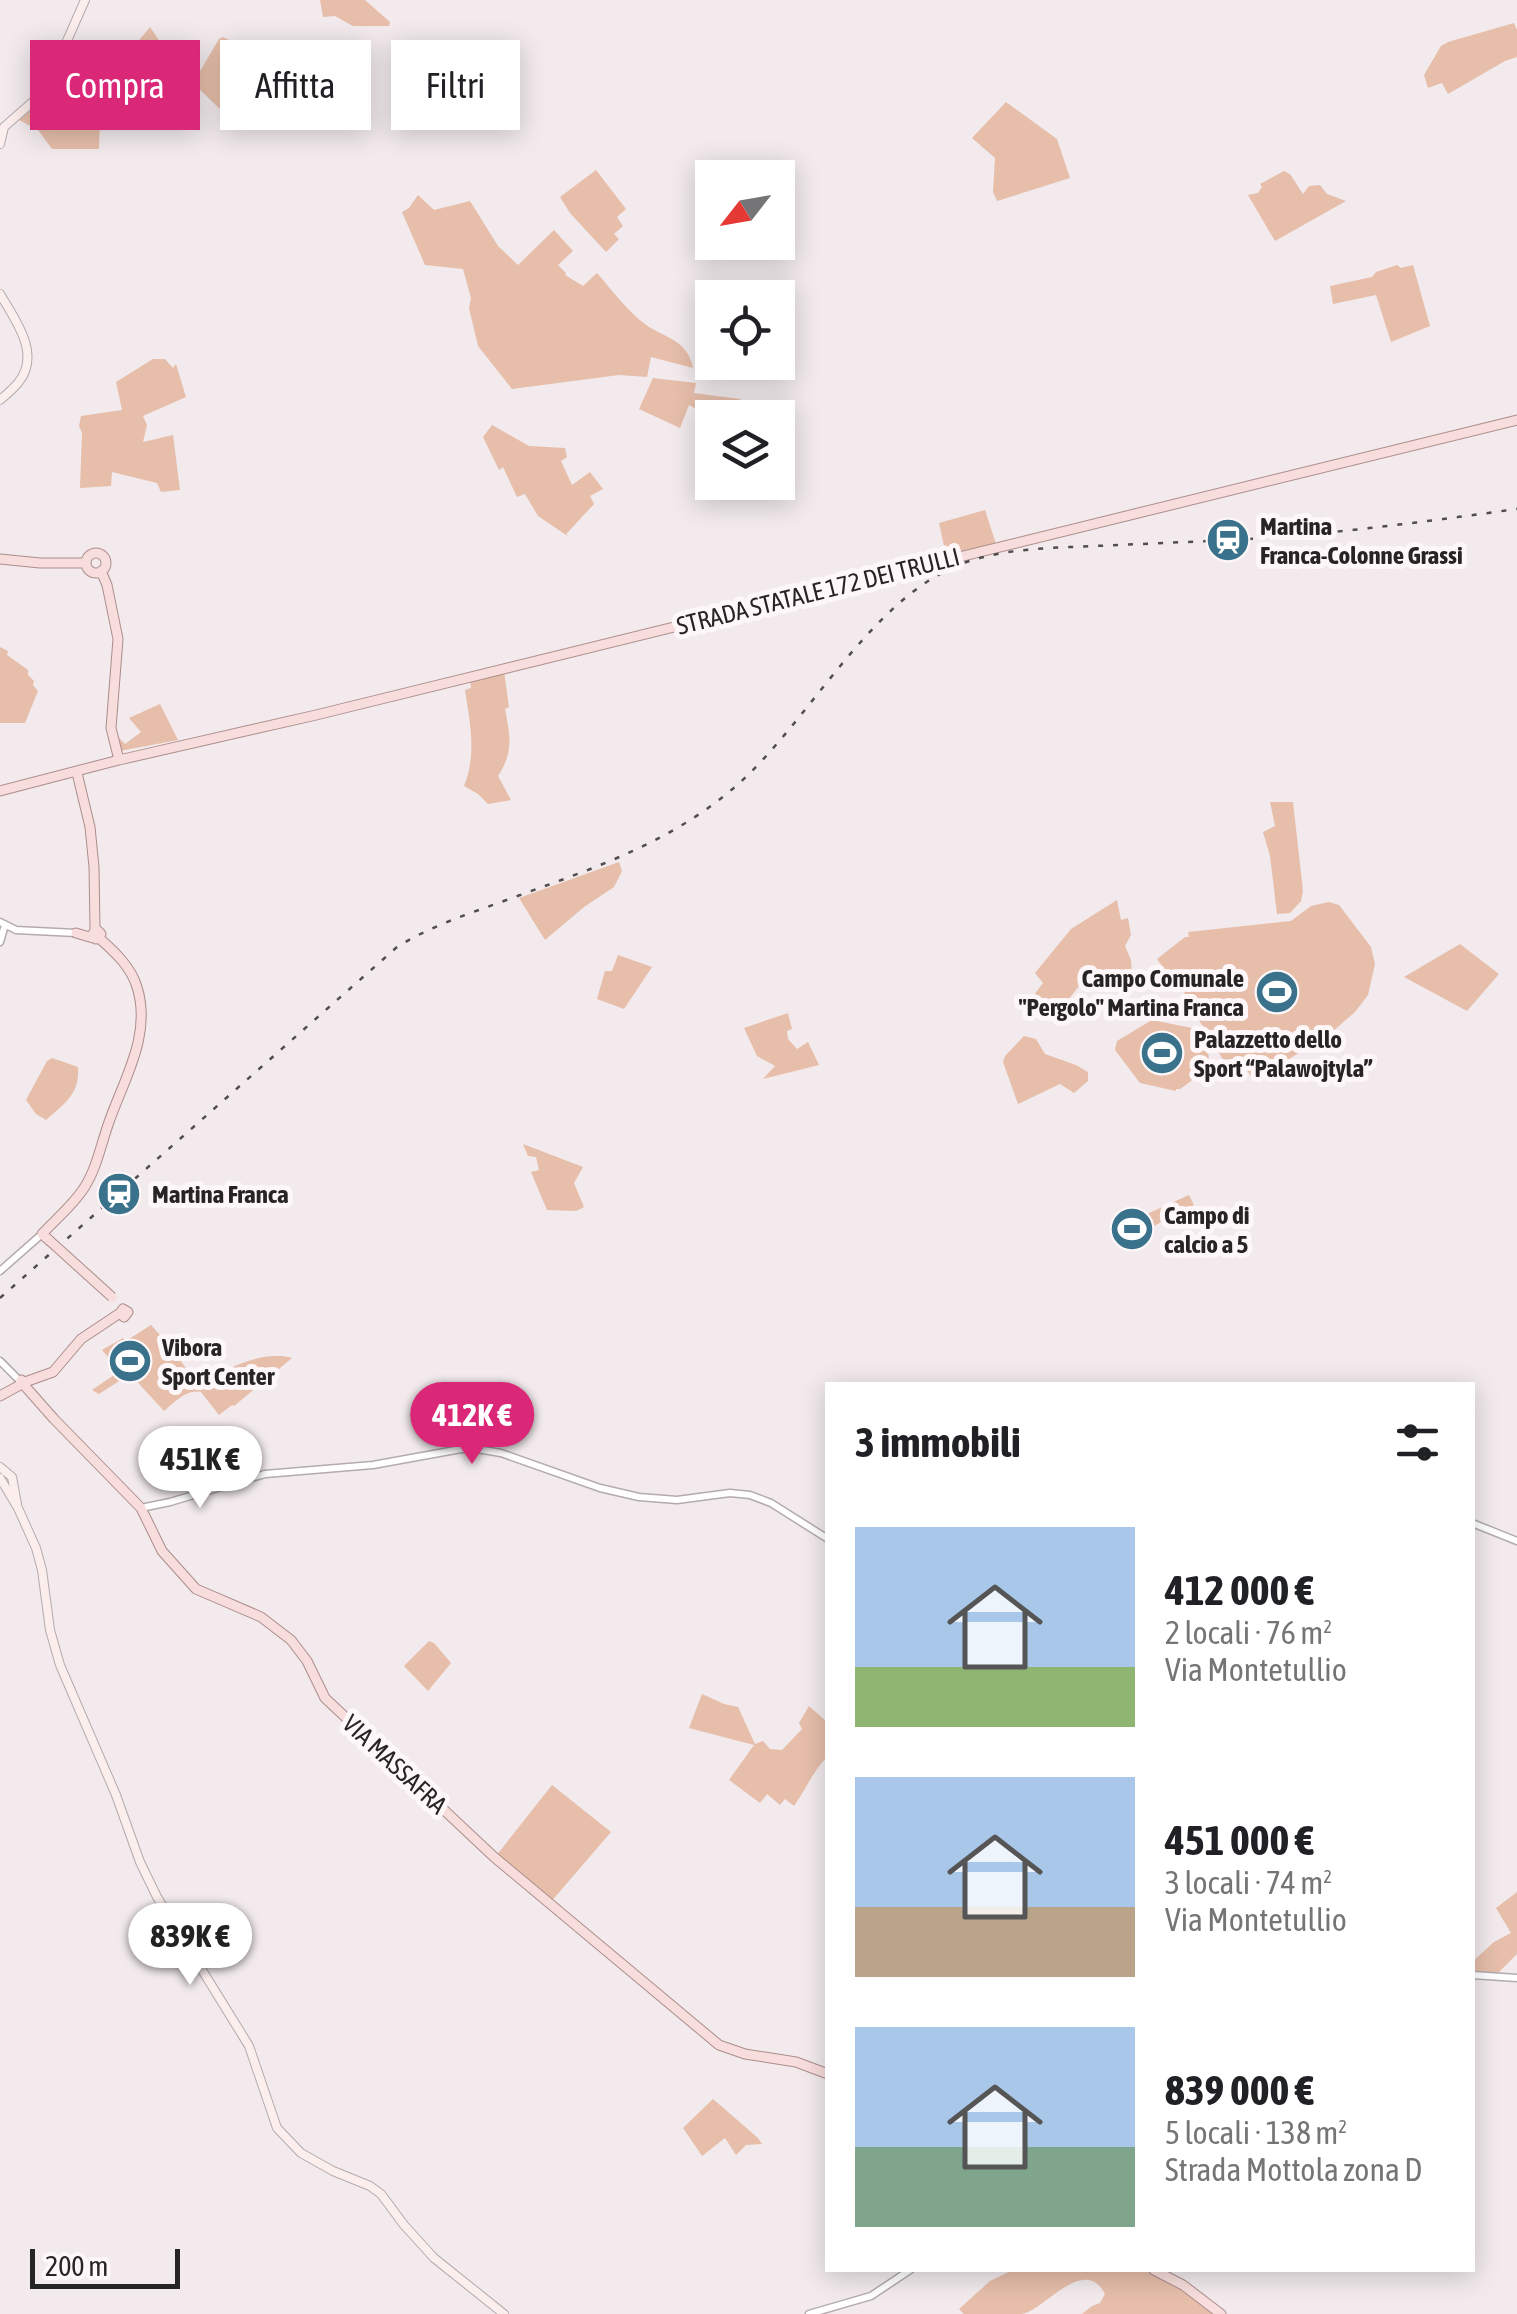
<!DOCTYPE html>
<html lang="it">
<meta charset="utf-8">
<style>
:root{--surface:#fff;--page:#f6f6f6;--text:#202124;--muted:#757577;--accent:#db2777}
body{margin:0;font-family:"Asap Condensed",sans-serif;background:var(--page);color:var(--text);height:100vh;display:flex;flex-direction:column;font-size:38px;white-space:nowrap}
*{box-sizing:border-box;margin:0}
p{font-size:32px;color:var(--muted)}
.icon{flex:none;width:55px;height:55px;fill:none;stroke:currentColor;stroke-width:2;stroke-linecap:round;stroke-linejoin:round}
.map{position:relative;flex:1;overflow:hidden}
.side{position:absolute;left:825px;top:1382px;width:650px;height:890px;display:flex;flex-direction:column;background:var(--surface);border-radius:0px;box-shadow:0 5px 25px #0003}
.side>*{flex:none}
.guide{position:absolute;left:30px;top:40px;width:645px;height:90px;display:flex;gap:20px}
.needle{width:65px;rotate:239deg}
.controls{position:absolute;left:695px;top:160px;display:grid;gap:20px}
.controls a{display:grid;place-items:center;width:100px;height:100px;border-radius:0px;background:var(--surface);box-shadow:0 5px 25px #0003;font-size:50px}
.scale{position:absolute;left:30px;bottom:25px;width:150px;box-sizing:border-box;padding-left:10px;border:5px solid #272425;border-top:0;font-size:28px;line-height:35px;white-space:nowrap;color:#272425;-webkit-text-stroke:8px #fef7f9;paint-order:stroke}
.price{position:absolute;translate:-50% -85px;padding:0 22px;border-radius:35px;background:#fff;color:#222;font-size:32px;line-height:65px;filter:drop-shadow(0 2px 5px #0008)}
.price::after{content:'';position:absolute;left:50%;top:60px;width:30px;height:22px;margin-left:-15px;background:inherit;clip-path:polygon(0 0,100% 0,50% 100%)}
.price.current{background:var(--accent);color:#fff}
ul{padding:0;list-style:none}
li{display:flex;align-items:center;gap:30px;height:250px;padding:0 30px}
li span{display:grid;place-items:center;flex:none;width:280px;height:200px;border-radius:0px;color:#555}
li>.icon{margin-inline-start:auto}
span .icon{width:120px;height:120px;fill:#fffc;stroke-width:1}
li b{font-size:42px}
h2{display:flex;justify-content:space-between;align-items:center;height:120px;padding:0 30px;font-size:42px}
.chip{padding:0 35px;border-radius:0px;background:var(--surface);box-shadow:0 5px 25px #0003;font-size:35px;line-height:90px}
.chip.current{background:var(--accent);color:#fff}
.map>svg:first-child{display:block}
</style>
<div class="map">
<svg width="1517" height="2314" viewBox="0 0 1517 2314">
<rect width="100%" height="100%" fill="#f2eaec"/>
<path fill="#e6beaa" d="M 320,0 L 365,0 L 390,22 L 389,26 L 353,26 L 335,16 L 323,17 Z
M 1514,23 L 1517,30 L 1517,57 L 1505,61 L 1448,94 L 1442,83 L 1428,88 L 1424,75 L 1441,46 L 1448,42 Z
M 150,27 L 165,49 L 183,50 L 186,54 L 181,68 L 168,79 L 156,94 L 145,92 L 140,112 L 128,110 L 120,127 L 100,117 L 99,149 L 52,149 L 38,130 L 17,119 L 36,105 L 48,89 L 71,40 L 115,63 L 131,50 Z
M 223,37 L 253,52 L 279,70 C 281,90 261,106 249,119 L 237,108 L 225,114 L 193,83 L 219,39 Z
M 1006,102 L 1057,139 L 1070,178 L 997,201 L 993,192 L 995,158 L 972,138 Z
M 596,170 L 626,209 L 617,217 L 623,226 L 614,234 L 619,239 L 606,252 L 570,213 L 560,197 Z
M 1284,171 L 1290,174 L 1303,194 L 1309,186 L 1320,185 L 1327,194 L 1346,201 L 1275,241 L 1248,195 L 1258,193 L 1262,187 L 1260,184 Z
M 418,195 L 434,210 L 470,201 L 498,246 L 518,265 L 554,230 L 573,251 L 558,265 L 566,273 L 565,275 L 583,286 L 597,273 C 611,289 625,308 641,321 C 661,338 687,337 693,368 L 651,357 L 647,377 L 619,375 L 512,389 L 478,346 L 469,308 L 471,298 L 463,269 L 425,265 L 402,212 L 409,208 Z
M 1397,265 L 1401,268 L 1413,265 L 1430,326 L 1391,342 L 1376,295 L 1333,304 L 1330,286 L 1372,277 L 1376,272 Z
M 153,359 L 165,359 L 173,368 L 176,364 L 186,397 L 143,416 L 147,425 L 143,442 L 173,435 L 180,490 L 161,492 L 157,483 L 112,472 L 111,486 L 80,488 L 82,433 L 79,426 L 81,416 L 122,410 L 116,382 Z
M 653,378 L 696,383 L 694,393 L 740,399 L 745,417 L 709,416 L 689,405 L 680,428 L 639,409 Z
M 492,425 L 529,446 L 565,448 L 567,457 L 561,461 L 572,485 L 590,472 L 603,489 L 590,496 L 594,504 L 568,532 L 566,534 L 569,537 L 538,516 L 525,494 L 517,497 L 503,467 L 499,470 L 483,437 Z
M 985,510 L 996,544 L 946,555 L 939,523 Z
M 0,647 L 8,651 L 7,655 L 28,670 L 28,675 L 34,681 L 33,685 L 38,691 L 25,723 L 0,723 Z
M 504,671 L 509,707 L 505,709 C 510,736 514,752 498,776 L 511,800 L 488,804 L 478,794 L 464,786 C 477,754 470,723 465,690 L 471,688 L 470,680 Z
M 160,704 L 178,740 L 120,751 L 116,735 L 125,744 L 141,732 L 129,718 Z
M 1270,802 L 1293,802 L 1303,891 L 1301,901 L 1290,913 L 1277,914 L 1270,856 L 1263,832 L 1275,826 Z
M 619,862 L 622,871 L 614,887 L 584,907 L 545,940 L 519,898 Z
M 1117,900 L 1121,920 L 1128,918 L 1131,935 L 1125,946 L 1131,960 L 1132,979 L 1110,981 L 1094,967 L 1057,1014 L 1046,1012 L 1031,999 L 1043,983 L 1035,973 L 1071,929 Z
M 1329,902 L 1339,905 L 1371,947 L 1375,964 L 1368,995 L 1355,1012 L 1332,1032 L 1254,1081 L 1240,1059 L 1227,1066 L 1185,997 L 1184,988 L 1177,986 L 1157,959 L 1185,937 L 1189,937 L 1188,932 L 1291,921 L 1311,906 Z
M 1460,944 L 1499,974 L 1467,1011 L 1404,977 Z
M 618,955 L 652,967 L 624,1009 L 597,999 L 605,971 L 612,971 Z
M 788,1013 L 792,1029 L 787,1031 L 788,1039 L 797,1049 L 808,1042 L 819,1065 L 763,1079 L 775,1066 L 757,1056 L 744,1028 Z
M 1152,1020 L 1192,1028 L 1209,1056 C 1206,1071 1192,1081 1180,1089 L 1176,1089 L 1176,1091 L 1140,1083 L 1115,1050 L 1117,1041 Z
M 1024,1036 L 1036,1039 L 1045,1054 L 1076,1065 L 1088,1072 L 1088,1081 L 1074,1093 L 1060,1084 L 1018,1104 L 1003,1062 L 1005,1056 Z
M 52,1058 L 78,1067 C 80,1094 64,1104 46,1120 L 36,1114 L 26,1100 L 47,1061 Z
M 523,1144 L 583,1167 L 574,1183 L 584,1207 L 576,1211 L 547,1210 L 531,1172 L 539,1170 L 536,1157 L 528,1156 Z
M 1189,1195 L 1194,1205 L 1125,1241 L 1118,1227 Z
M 151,1325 L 171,1347 L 201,1390 C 211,1384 226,1370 235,1366 C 252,1358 275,1353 292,1358 L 234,1406 L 232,1405 L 219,1415 L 201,1392 C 186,1389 175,1402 164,1411 L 130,1374 L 99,1394 L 92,1390 L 120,1371 L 102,1350 L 123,1338 L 126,1341 Z
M 429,1641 L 434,1643 L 451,1663 L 428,1691 L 404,1666 Z
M 702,1694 L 724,1704 L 738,1707 L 755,1744 L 763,1741 L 770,1749 L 782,1750 L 802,1729 L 799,1723 L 809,1706 L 827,1722 L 827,1757 C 813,1771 806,1789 794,1806 L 785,1799 L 780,1805 L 767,1794 L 760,1803 L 729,1780 L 754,1745 L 689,1728 Z
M 552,1785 L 611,1832 L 550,1903 L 496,1856 Z
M 1517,1892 L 1517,1954 L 1498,1973 L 1473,1973 L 1472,1962 L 1494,1942 L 1511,1933 L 1496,1908 Z
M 713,2099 L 758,2138 L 762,2144 L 746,2145 L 736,2155 L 725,2138 L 702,2156 L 683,2128 Z
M 1013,2270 L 1148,2270 L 1200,2301 L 1215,2314 L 1082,2314 L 1092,2306 L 1100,2303 L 1105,2294 C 1084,2254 1045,2310 1022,2314 C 1004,2314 982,2314 964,2314 L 959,2309 L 990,2281 Z"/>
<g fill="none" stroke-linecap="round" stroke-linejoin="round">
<g stroke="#b3abae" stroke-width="9">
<path id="tertiary" d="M 0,922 L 16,930 L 76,933
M 0,942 L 5,925
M 0,1271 L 42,1234
M 0,1361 L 20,1381
M 141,1508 L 170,1502 L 265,1474 L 373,1465 L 461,1449 L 477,1449 L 501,1453 L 600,1488 L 639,1497 L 677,1500 L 730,1493 L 750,1495 L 771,1503 L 828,1539
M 1472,1523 L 1517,1541
M 1472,1975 L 1517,1978
M 809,2314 L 871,2296 L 910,2270"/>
</g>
<g stroke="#b3abae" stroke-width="10">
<path id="secondary" d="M 0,144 L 4,127 L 36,99 L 55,68 L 85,0
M 0,294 C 15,320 42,354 18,383 C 13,389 6,395 0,400
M 0,1467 L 12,1477 L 17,1504
M 0,1478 L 18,1508 L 36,1548 L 42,1570 L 50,1630 L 60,1665 L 116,1795 L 140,1862 L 157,1897 L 249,2046 L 277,2128 L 301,2153 L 333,2171 L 370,2186 L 381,2194 L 404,2225 L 434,2258 L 504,2314"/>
</g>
<g stroke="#ab8d8c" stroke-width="11">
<path id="primary" d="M86 563a10 10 0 1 1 20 0a10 10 0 1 1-20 0Z
M 0,559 L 40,563 L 86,563
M 101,571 L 107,585 L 118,639 L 111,728 L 119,760
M 77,773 L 90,827 L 94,867 L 95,929
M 0,791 L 119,760 L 316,715 L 1517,420
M 96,929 L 101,934 L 96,939 L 92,935 Z
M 76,933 L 93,938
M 50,1241 L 42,1234 C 56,1219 73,1205 84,1188 C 97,1168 101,1144 109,1122 C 124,1079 152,1035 137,987 C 131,967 115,952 99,938
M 123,1309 L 128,1312 L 124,1317 L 120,1313 Z
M 24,1385 L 54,1419 L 141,1508 L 162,1551 L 196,1589 L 261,1617 L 291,1640 L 307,1661 L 325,1698 L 494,1857 L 719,2045 L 745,2054 L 796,2062 L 828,2074
M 0,1396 L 20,1385 L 21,1380 L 25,1382 L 53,1372 L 81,1339 L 120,1313
M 1154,2270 L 1183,2285 L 1221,2314"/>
</g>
<use href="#tertiary" stroke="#fff" stroke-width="6"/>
<use href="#secondary" stroke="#fbeeed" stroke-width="8"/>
<use href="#primary" stroke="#f7dddb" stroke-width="9"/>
<path stroke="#514d4f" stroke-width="2.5" stroke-dasharray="5 10" stroke-linecap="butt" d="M 0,1298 L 397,947 C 429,927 465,915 501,902 C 585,871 667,846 736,786 C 810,721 869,600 961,564 C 1004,548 1050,548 1095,546 C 1140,544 1186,542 1231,540 C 1327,535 1422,522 1517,509"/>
<g stroke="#ab8d8c" stroke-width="11" stroke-linecap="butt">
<path id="primary-bridge" d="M 50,1241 L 112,1297"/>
</g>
<use href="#primary-bridge" stroke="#f7dddb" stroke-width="9"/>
</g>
<defs>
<g id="station-disc" transform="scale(2.25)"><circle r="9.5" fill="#3a728c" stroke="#fef7f9"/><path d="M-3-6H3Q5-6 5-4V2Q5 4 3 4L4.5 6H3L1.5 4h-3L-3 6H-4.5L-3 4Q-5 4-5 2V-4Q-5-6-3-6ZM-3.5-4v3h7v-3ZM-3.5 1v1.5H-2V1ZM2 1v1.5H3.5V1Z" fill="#fff"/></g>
<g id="stadium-disc" transform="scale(2.25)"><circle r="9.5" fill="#3a728c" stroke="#fef7f9"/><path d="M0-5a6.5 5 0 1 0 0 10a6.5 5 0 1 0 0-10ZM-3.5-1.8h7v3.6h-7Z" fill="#fff"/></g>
</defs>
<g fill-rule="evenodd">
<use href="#station-disc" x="1228" y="540"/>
<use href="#stadium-disc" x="1277" y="992"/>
<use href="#stadium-disc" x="1162" y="1053"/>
<use href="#station-disc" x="119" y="1194"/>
<use href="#stadium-disc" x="1132" y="1229"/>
<use href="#stadium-disc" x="130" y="1361"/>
</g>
<g text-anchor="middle" stroke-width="10" stroke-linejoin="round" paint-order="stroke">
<g font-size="25" font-weight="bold" fill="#272425" stroke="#fef7f9" text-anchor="start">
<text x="1260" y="535">Martina<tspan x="1260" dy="29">Franca-Colonne Grassi</tspan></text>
<text x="1244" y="987" text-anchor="end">Campo Comunale<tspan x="1244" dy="29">"Pergolo" Martina Franca</tspan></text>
<text x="1194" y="1048">Palazzetto dello<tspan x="1194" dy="29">Sport “Palawojtyla”</tspan></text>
<text x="152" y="1203">Martina Franca</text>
<text x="1164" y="1224">Campo di<tspan x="1164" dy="29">calcio a 5</tspan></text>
<text x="162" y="1356">Vibora<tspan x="162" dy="29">Sport Center</tspan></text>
</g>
<g font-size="25" fill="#272425" stroke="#fef7f9">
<text transform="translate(818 591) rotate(-14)" y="9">STRADA STATALE 172 DEI TRULLI</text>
<text transform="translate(395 1764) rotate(43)" y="9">VIA MASSAFRA</text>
</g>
</g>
</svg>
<div class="controls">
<a><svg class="needle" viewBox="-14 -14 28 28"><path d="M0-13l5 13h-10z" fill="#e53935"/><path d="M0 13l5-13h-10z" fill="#757577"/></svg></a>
<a><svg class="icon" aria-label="locate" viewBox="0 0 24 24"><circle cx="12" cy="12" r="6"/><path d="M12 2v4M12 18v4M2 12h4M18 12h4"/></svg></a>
<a><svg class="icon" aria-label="layers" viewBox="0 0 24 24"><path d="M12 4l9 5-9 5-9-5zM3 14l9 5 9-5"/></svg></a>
</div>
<div class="scale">200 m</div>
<b class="price current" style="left:472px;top:1467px">412K €</b>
<b class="price" style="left:200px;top:1511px">451K €</b>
<b class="price" style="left:190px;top:1988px">839K €</b>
<div class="guide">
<a class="chip current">Compra</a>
<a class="chip">Affitta</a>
<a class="chip">Filtri</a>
</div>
<section class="side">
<h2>3 immobili<svg class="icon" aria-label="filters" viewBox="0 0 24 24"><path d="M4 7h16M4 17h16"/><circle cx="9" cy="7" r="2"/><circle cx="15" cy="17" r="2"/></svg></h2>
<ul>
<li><span style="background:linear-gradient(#a9c7e8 70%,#8fb573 0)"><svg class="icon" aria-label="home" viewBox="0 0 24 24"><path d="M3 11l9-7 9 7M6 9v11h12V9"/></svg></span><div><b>412 000 €</b><p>2 locali · 76 m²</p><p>Via Montetullio</p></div></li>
<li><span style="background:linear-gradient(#a9c7e8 65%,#b9a48a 0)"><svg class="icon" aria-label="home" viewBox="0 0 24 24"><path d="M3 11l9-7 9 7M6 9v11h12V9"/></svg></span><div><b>451 000 €</b><p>3 locali · 74 m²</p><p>Via Montetullio</p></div></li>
<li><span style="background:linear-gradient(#a9c7e8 60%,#7fa58c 0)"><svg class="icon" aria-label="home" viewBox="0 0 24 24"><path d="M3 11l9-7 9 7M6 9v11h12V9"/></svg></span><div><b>839 000 €</b><p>5 locali · 138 m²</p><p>Strada Mottola zona D</p></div></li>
</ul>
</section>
</div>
